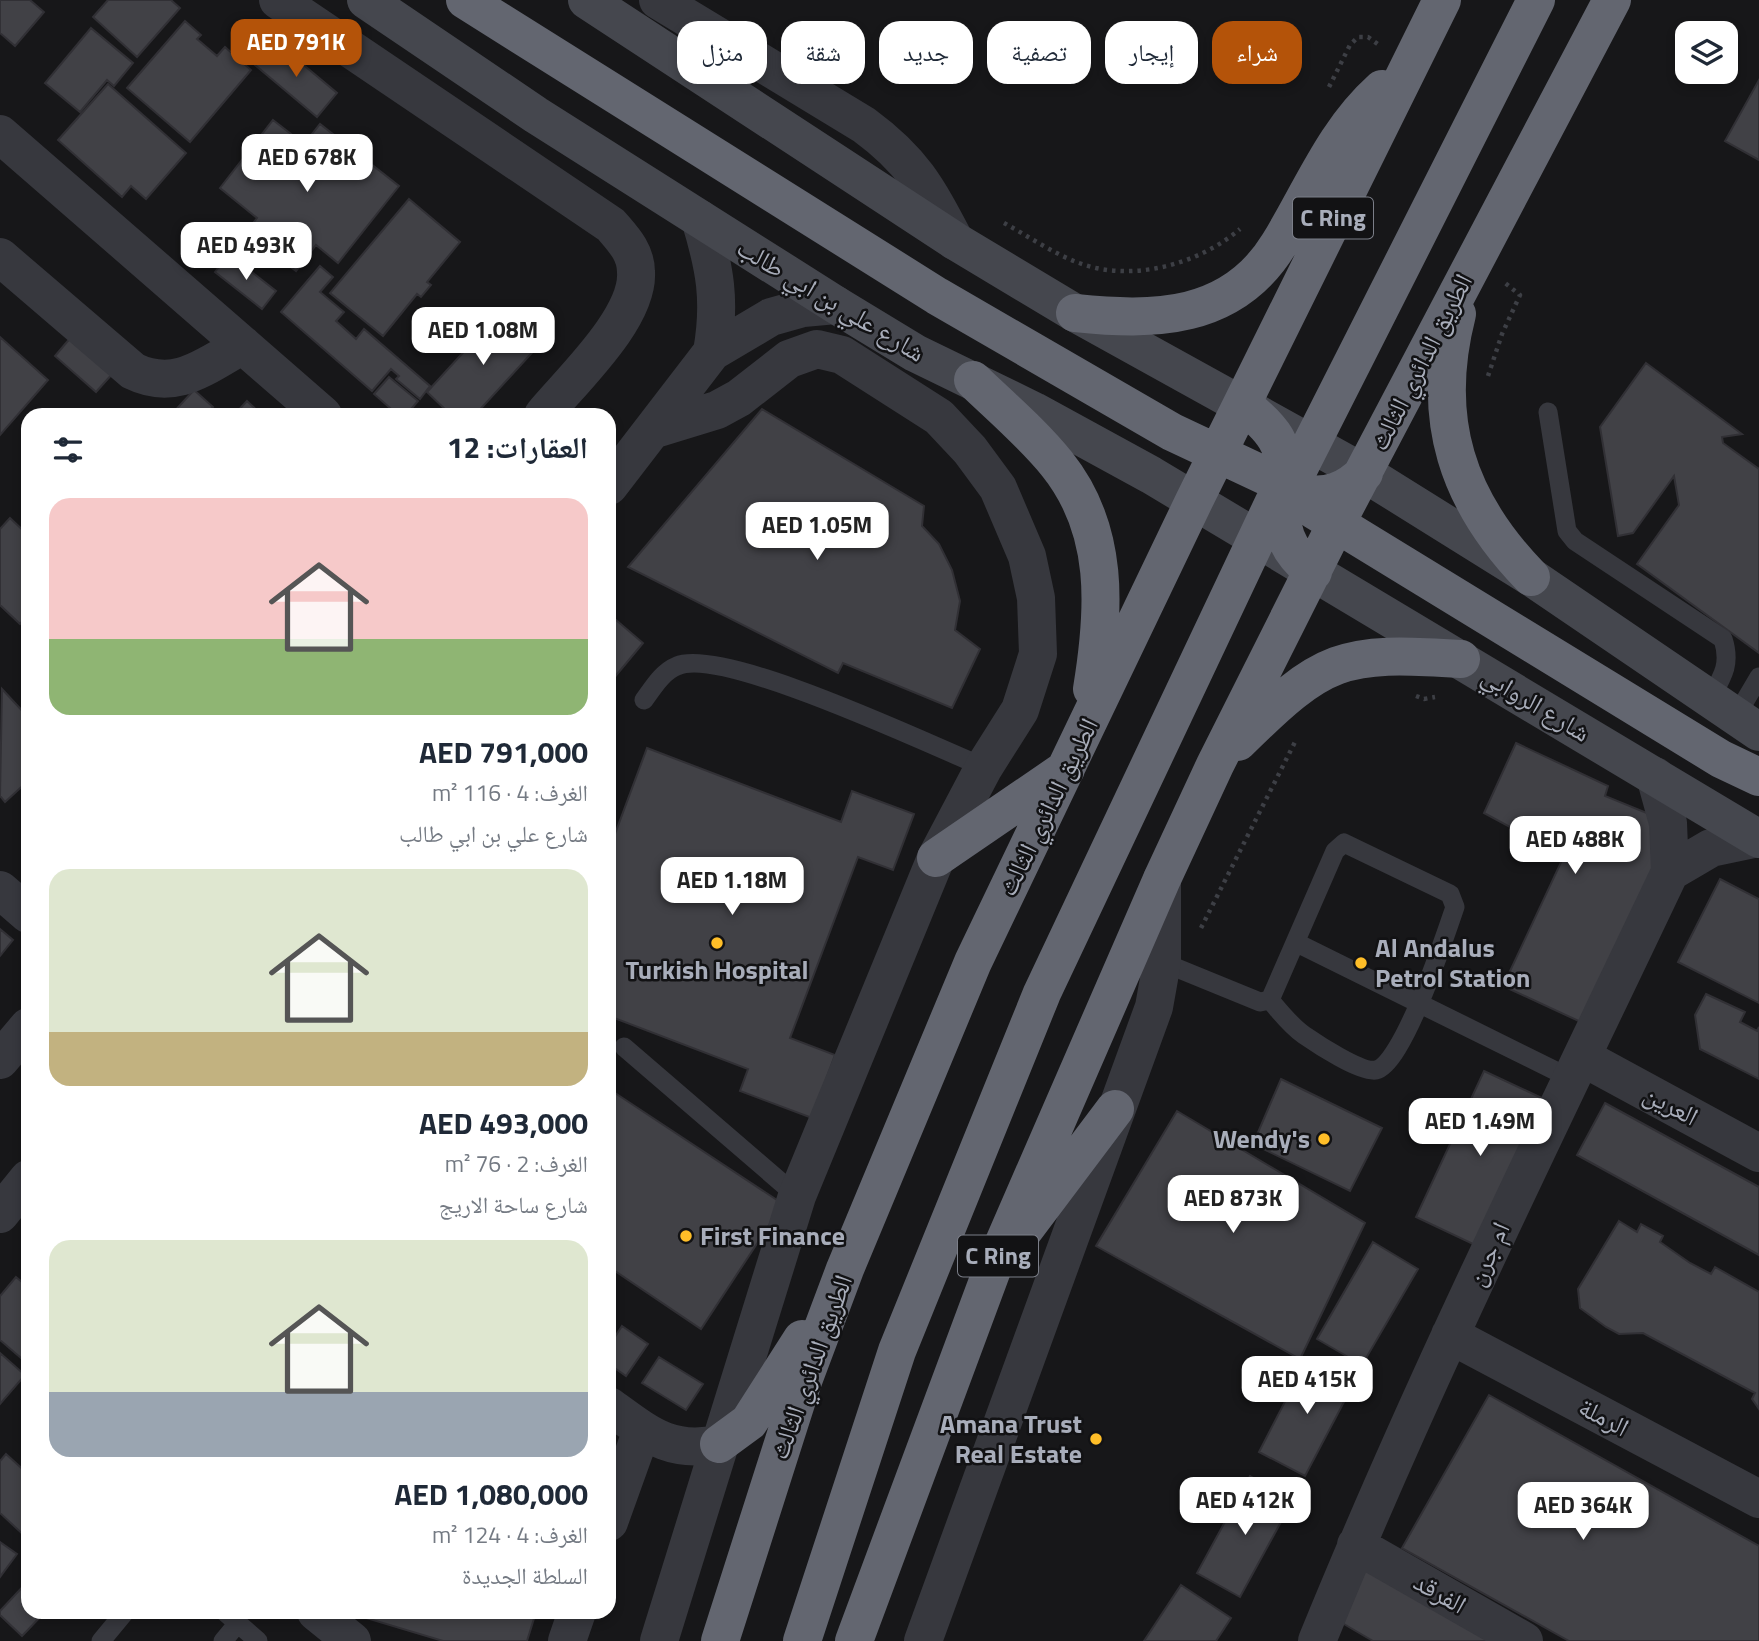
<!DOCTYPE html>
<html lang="ar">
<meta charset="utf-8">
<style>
:root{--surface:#fff;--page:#f6f6f7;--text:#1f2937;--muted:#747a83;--accent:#b45309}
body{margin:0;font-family:"Titillium Web","Noto Naskh Arabic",sans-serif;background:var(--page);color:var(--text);direction:rtl;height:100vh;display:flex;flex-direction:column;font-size:26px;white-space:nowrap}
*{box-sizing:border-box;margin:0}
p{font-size:23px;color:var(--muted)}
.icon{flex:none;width:38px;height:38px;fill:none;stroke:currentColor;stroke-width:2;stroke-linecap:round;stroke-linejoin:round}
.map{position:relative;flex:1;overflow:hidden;direction:ltr}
.panel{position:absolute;left:21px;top:408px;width:595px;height:1211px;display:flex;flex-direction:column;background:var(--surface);border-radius:21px;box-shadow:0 4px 10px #0003;direction:rtl}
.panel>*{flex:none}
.top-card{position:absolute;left:637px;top:21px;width:665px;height:63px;direction:rtl;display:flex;gap:14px}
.tools{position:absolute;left:1675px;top:21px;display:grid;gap:14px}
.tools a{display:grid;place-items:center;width:63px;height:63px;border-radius:14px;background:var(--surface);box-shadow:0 4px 10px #0003;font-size:35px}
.price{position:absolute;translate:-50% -60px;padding:0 16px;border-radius:14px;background:#fff;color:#222;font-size:23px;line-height:46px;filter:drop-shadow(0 2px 4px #0008)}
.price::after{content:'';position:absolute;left:50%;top:42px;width:21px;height:16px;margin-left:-10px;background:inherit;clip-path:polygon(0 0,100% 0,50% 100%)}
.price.active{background:var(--accent);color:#fff}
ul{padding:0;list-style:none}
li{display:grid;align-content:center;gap:14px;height:371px;padding:0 28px}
li span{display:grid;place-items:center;height:217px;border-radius:21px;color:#555}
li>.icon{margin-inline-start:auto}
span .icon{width:126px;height:126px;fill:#fffc;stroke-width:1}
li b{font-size:30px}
h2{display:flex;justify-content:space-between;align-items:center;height:84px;padding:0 28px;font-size:30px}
.pill{padding:0 24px;border-radius:21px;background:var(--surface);box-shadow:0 4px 10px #0003;font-size:24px;line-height:63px}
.pill.active{background:var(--accent);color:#fff}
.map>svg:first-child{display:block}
</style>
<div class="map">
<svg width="1759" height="1641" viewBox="0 0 1759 1641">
<rect width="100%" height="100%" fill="#171719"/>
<path fill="#414146" stroke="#313035" stroke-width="2" d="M 0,0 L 30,0 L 44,12 L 15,46 L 0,33 Z
M 108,0 L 171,0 L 180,8 L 137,57 L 93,17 Z
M 185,21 L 201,35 L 197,39 L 217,56 L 225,47 L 251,70 L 190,142 L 127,88 Z
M 91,28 L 133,63 L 114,86 L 107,80 L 80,112 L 45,83 Z
M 275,41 L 337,93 L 317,117 L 255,65 Z
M 1759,80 L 1759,160 L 1725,141 Z
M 108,84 L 186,153 L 146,199 L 131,186 L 122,197 L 58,140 Z
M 273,120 L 304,144 L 320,124 L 399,186 L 338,263 L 316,245 L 296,271 L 246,232 L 257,218 L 220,188 Z
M 409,199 L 460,242 L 427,282 L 431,285 L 421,297 L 417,294 L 383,336 L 330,293 Z
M 229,254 L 276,291 L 262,309 L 215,272 Z
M 320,266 L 333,277 L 320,292 L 344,312 L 336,321 L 356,339 L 364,329 L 430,386 L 420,399 L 396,379 L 399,376 L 391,369 L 372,391 L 281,312 Z
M 502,310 L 539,345 L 475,415 L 451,415 L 427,392 Z
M 72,336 L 114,372 L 96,392 L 55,356 Z
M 0,337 L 48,380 L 0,435 Z
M 1646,363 L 1742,434 L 1722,437 L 1723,443 L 1759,469 L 1759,653 L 1637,564 L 1679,505 L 1674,476 L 1633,533 L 1618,536 L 1600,427 Z
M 389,377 L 418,401 L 406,415 L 398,415 L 374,394 Z
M 194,390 L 213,407 L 206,415 L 171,415 Z
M 247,401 L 262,415 L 234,415 Z
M 762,409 L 924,506 L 922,526 L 939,544 L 952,570 L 960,601 L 955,630 L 980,649 L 952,708 L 843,663 L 838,673 L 628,567 Z
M 10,518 L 28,535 L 28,615 L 20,624 L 0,605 L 0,529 Z
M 609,614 L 643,643 L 609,684 Z
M 2,689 L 28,717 L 28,781 L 5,802 L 0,796 Z
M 1516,743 L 1608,786 L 1605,796 L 1659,818 L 1667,838 L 1583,1023 L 1503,986 L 1564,856 L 1484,813 Z
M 647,748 L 841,822 L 852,791 L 914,814 L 893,870 L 858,857 L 790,1038 L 835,1055 L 812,1118 L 740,1091 L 748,1069 L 609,1016 L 609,850 Z
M 1720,879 L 1759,899 L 1759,1003 L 1678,962 Z
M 0,929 L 13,940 L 0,956 Z
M 1706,994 L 1745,1012 L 1740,1022 L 1757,1031 L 1759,1027 L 1759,1079 L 1700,1049 L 1695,1015 Z
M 1484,1071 L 1544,1099 L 1475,1245 L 1416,1217 Z
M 1281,1079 L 1382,1128 L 1350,1191 L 1253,1144 Z
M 609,1089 L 783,1204 L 701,1329 L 609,1267 Z
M 1605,1103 L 1759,1187 L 1759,1255 L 1577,1155 Z
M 1177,1111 L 1365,1223 L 1300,1359 L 1096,1246 Z
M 1619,1221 L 1637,1232 L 1641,1224 L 1663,1236 L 1660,1242 L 1690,1263 L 1711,1274 L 1715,1267 L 1759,1292 L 1759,1409 L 1752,1399 L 1755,1393 L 1643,1333 L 1619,1334 L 1606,1327 L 1580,1308 L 1578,1289 Z
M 1373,1242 L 1418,1269 L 1362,1365 L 1317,1339 Z
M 16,1277 L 28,1287 L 28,1364 L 0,1340 L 0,1296 Z
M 622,1326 L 648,1344 L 626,1376 L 609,1364 L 609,1346 Z
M 0,1353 L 25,1375 L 0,1404 Z
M 659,1357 L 703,1384 L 686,1410 L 642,1383 Z
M 1308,1357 L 1355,1381 L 1305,1476 L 1259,1452 Z
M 1489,1395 L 1759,1546 L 1759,1641 L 1569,1641 L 1402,1548 Z
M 6,1454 L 28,1474 L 28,1539 L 0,1513 L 0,1461 Z
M 1250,1476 L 1293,1500 L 1240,1597 L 1197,1573 Z
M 0,1542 L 17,1554 L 0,1577 Z
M 1369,1562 L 1509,1641 L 1373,1641 L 1337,1620 Z
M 28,1581 L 28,1612 L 45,1612 L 22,1636 L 0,1615 L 0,1611 Z
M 1181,1585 L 1231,1618 L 1216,1641 L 1144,1641 Z
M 362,1612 L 536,1612 L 527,1641 L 443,1641 L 366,1618 Z"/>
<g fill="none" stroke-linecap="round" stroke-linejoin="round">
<path stroke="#3d3f45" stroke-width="4.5" stroke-dasharray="3.5 5" stroke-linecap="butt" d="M 1329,87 L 1350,45 L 1358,37 L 1368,37 L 1379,45
M 1004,223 C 1028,236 1054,254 1079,263 C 1132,283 1199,264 1240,229
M 1488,376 L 1502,334 L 1520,295 L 1505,283
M 1416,696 L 1424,699 L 1435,697
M 1201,928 L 1295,742"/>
<path stroke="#37383e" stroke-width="19" d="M 1548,412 L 1567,531 L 1575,541 L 1723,639 C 1731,664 1723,676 1710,699
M 644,700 C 653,688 662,672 677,666 C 723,646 930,745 984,767
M 1736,716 L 1759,677
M 1297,943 L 1572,1079
M 1162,962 L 1260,1002 L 1270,1000 L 1335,851 L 1344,843 L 1450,894 L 1455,907 C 1445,936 1403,1064 1376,1070 C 1361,1073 1317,1044 1304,1035 C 1291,1026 1280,1012 1270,1000
M 624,1047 L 797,1196
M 225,1612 L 258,1641
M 101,1641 L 125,1612
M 223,1641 L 238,1623"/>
<path stroke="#37383e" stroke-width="38" d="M 278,0 L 611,225 C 623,239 636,252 636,272 C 639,318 572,380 543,415
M 658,0 L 864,125 C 913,161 927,188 955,241
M 0,134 L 323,415
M 700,219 C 715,268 721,301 712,352
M 0,257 L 133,371 C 176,392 205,366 243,345
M 655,429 L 717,410 L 739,398 L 789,359 L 817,349 L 842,355 L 939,417 L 970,450 L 998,488 L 1027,556 L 1036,598 L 1038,654 L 1020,710 L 984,767 L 936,858 L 797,1196 L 659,1641
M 609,486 L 712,352 L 771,317 L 803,308 L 836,305
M 1670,872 L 1711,848 L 1758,838
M 0,890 L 28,914
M 1582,1057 L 1759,1153
M 0,1060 L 28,1027
M 0,1214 L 28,1179
M 1450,1335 L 1759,1499
M 609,1406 C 648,1434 669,1454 719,1444
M 609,1522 L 642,1430
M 1356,1545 L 1524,1641
M 316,1612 L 352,1641
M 567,1641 L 577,1612
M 923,1641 L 1154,1007 L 1162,962 L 1162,879
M 1317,1641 C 1423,1380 1549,1127 1670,872 L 1668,823 L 1655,776"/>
<path stroke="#45474e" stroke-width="38" d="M 366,0 L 536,115 L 836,305 L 915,353 L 1034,411 L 1151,475 L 1759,839
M 587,0 L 955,241 L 1075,313 L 1364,473 L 1531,577 L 1759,732"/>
<path stroke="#636670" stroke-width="38" d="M 465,0 L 937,296 L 1172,432 L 1302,493 C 1327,498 1346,491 1364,473
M 1075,313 C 1153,321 1232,321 1279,244 C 1312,190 1334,132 1382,89
M 1457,314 C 1430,419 1457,501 1531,577
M 973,380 C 1001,407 1032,433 1057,464 C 1110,530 1105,610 1092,689
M 1314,510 L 1721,759 L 1759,777
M 1313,572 C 1287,551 1276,526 1286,494 L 1536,0
M 1238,742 C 1324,657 1341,651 1461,659
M 936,858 L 1066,769
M 1024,1230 L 1115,1109
M 719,1444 L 749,1422 L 802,1339
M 720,1641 L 803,1381 L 845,1269 L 973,962 L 1194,501 L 1442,0
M 802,1641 L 897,1351 L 1042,993 L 1282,485 C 1291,447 1270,426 1242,404
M 854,1641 L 992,1270 L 1162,879 L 1215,765 L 1336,524 L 1612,0"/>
</g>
<g fill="#ffbe28" stroke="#121214" stroke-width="2.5">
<circle cx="717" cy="943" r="7"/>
<circle cx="1361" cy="963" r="7"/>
<circle cx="1324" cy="1139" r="7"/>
<circle cx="686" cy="1236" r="7"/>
<circle cx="1096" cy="1439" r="7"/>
</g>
<g text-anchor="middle" stroke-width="5" stroke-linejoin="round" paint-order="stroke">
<g fill="#121214" stroke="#7b7e88" stroke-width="2">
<rect x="1293" y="197.5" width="80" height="41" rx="5"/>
<rect x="958" y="1235.5" width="80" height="41" rx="5"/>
</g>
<g font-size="24" font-weight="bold" fill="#a8adba">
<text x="1333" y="226">C Ring</text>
<text x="998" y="1264">C Ring</text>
</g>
<g font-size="26" fill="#a8adba" stroke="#121214">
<text transform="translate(831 300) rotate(31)" y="9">شارع علي بن ابي طالب</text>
<text transform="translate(1421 362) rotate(-63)" y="9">الطريق الدائري الثالث</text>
<text transform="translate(1536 704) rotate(31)" y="9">شارع الروابي</text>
<text transform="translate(1048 807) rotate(-64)" y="9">الطريق الدائري الثالث</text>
<text transform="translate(1671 1105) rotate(28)" y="9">العرين</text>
<text transform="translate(1488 1254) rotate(-65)" y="9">ام جرن</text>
<text transform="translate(811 1367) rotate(-70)" y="9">الطريق الدائري الثالث</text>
<text transform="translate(1604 1417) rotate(28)" y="9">الرملة</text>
<text transform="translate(1440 1593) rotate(30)" y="9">الفرقد</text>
</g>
<g font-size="26" font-weight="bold" fill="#a8adba" stroke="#121214" text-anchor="start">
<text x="1375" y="957">Al Andalus<tspan x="1375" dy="30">Petrol Station</tspan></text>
<text x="717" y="979" text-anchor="middle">Turkish Hospital</text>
<text x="1310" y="1148" text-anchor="end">Wendy's</text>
<text x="700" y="1245">First Finance</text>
<text x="1082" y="1433" text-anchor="end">Amana Trust<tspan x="1082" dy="30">Real Estate</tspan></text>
</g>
</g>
</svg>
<div class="tools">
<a><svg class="icon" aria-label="layers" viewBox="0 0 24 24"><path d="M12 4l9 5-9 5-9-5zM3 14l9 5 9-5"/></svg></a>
</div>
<b class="price active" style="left:296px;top:79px">AED 791K</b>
<b class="price" style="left:307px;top:194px">AED 678K</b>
<b class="price" style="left:246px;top:282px">AED 493K</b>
<b class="price" style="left:483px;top:367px">AED 1.08M</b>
<b class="price" style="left:817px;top:562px">AED 1.05M</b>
<b class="price" style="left:1575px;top:876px">AED 488K</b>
<b class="price" style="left:732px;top:917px">AED 1.18M</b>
<b class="price" style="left:1480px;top:1158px">AED 1.49M</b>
<b class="price" style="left:1233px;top:1235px">AED 873K</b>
<b class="price" style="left:1307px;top:1416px">AED 415K</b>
<b class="price" style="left:1245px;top:1537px">AED 412K</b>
<b class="price" style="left:1583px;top:1542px">AED 364K</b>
<div class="top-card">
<a class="pill active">شراء</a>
<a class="pill">إيجار</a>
<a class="pill">تصفية</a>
<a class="pill">جديد</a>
<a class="pill">شقة</a>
<a class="pill">منزل</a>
</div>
<section class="panel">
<h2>العقارات: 12<svg class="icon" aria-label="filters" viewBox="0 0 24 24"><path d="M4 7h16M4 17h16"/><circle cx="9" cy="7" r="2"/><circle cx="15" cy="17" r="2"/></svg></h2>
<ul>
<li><span style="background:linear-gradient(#f6c9c9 65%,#8fb573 0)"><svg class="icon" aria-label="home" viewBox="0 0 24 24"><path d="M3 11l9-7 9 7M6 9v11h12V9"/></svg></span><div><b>AED 791,000</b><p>الغرف: 4 · 116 m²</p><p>شارع علي بن ابي طالب</p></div></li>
<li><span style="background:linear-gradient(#dfe7d0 75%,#c2b280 0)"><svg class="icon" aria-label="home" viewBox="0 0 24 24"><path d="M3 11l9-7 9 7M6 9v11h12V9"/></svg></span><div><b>AED 493,000</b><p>الغرف: 2 · 76 m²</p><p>شارع ساحة الاريج</p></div></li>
<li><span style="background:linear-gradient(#dfe7d0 70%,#9aa5b1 0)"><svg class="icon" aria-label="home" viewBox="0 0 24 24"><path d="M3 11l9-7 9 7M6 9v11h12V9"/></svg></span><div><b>AED 1,080,000</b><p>الغرف: 4 · 124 m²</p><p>السلطة الجديدة</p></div></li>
</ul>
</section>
</div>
